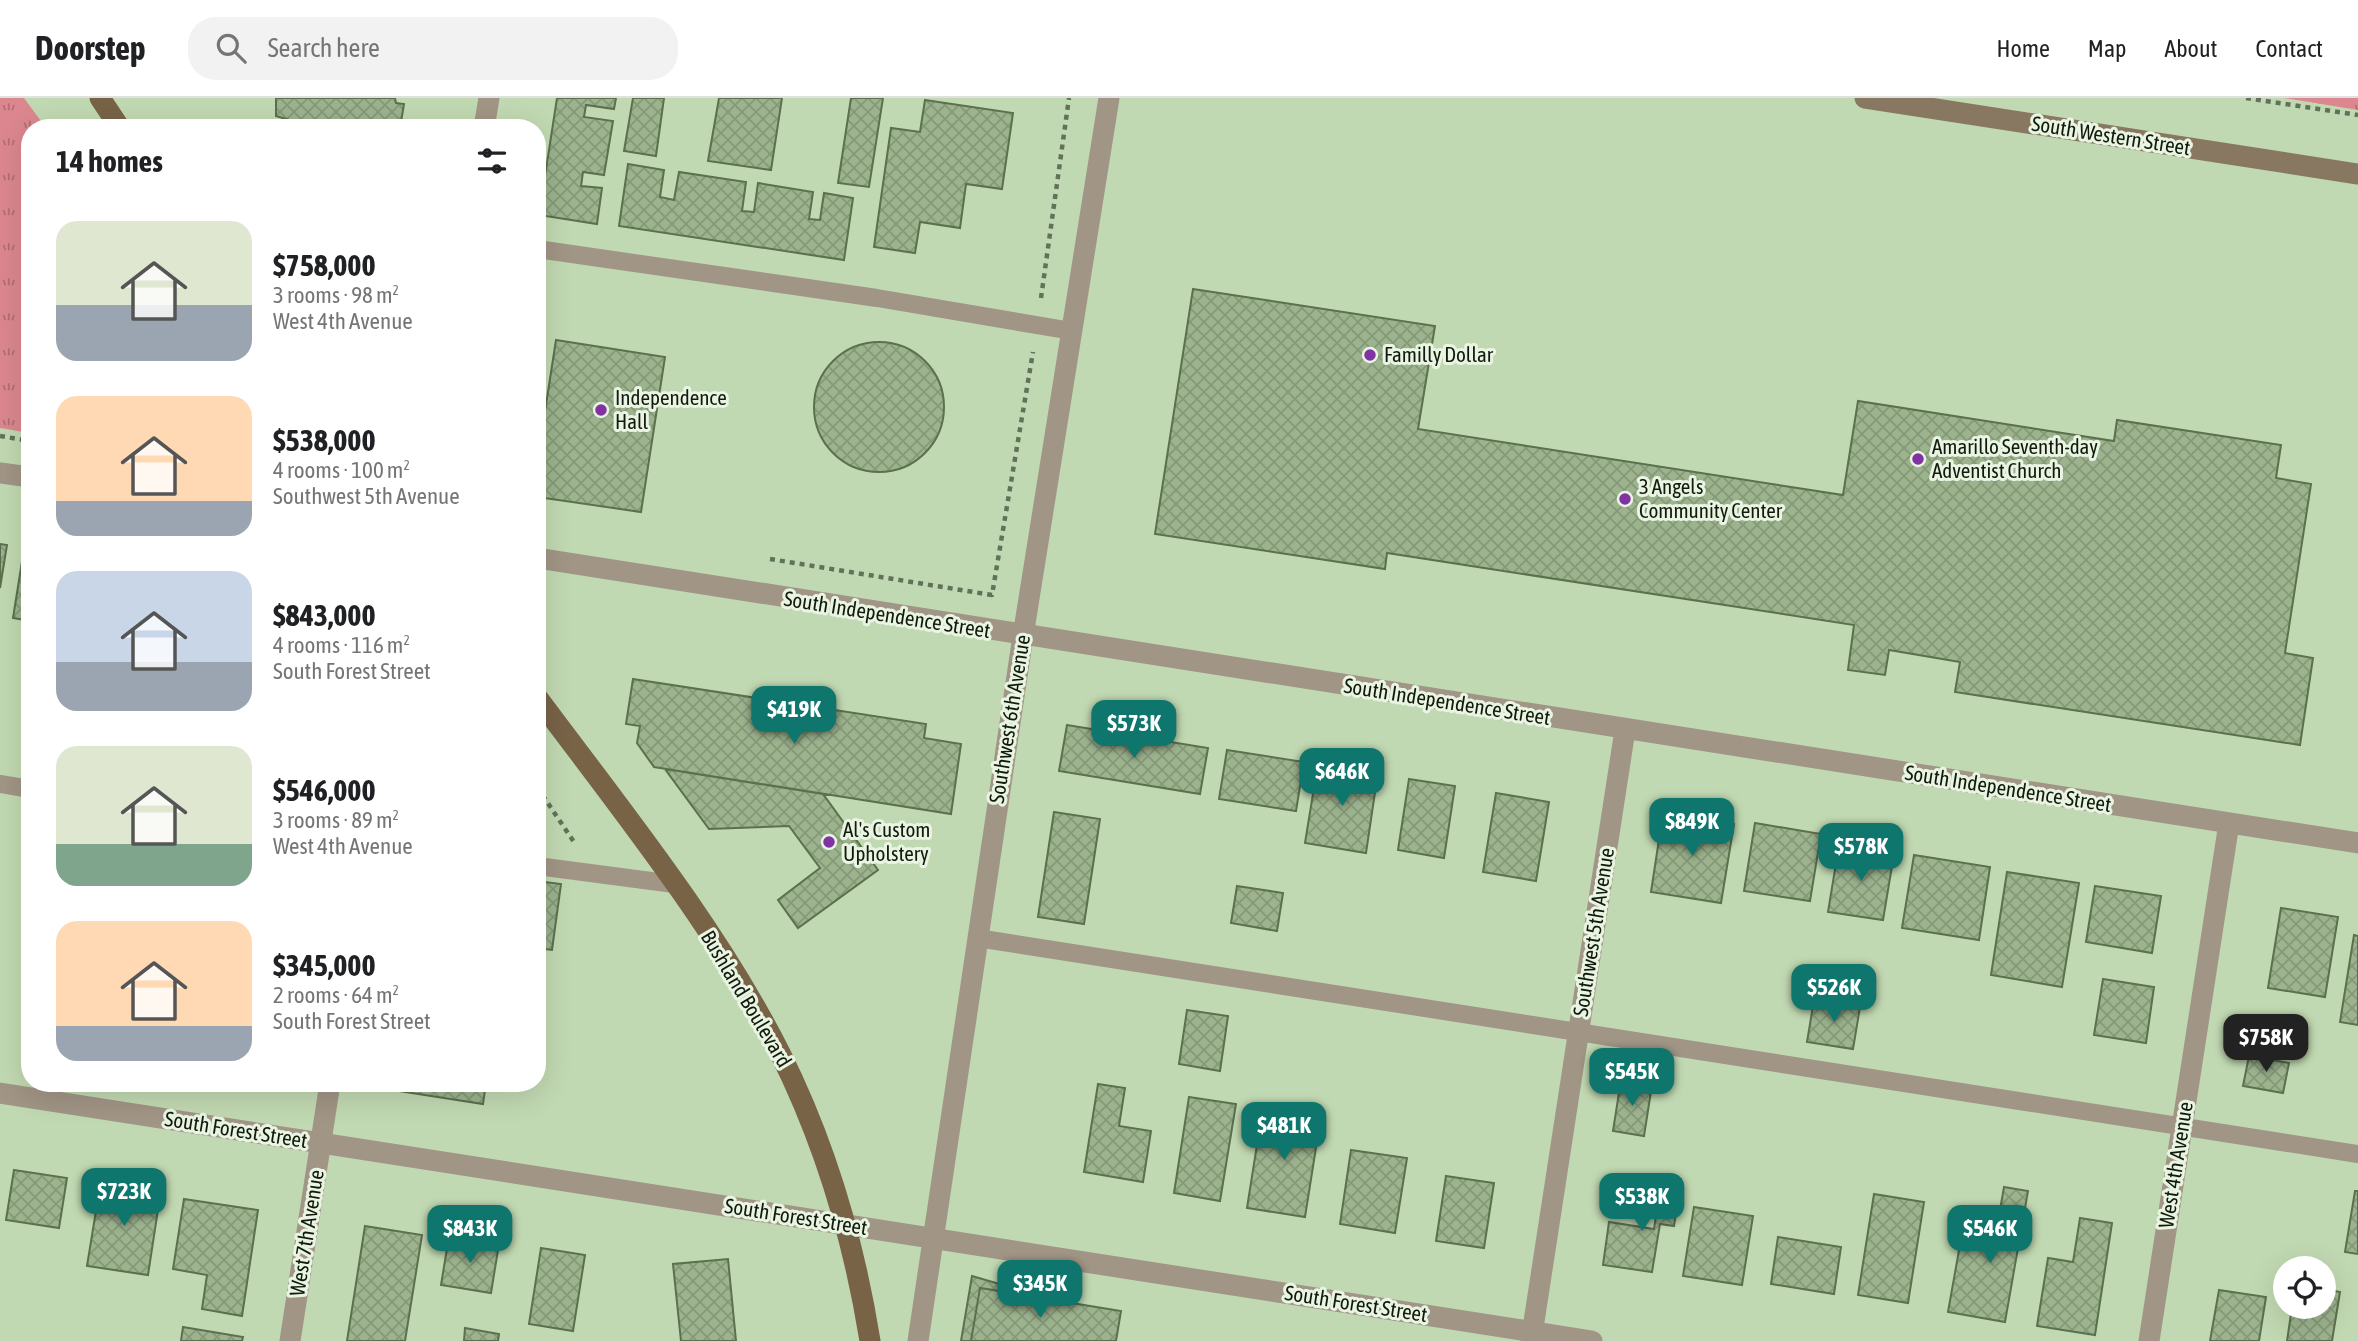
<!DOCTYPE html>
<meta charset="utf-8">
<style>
:root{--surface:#fff;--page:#f2f2f2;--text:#202124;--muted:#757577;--line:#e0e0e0;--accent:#0f766e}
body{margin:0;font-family:"Asap Condensed",sans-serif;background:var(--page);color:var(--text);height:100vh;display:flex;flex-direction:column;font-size:26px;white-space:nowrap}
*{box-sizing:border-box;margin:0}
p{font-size:23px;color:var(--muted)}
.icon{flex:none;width:38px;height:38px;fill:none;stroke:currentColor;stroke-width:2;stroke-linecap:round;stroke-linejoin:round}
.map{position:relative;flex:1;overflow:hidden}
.drawer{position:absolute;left:21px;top:21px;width:525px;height:973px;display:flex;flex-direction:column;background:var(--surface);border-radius:28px;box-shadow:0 7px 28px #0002}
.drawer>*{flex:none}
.controls{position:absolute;left:2273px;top:1158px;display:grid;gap:14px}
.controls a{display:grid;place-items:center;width:63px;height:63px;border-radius:50%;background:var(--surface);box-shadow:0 7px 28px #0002;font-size:35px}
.price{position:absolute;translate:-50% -60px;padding:0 16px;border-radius:14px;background:var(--accent);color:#fff;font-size:23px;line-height:46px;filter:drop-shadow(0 2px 4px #0008)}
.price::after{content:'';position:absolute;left:50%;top:42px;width:21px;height:16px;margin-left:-10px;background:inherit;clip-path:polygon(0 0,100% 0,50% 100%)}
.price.selected{background:#222;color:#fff}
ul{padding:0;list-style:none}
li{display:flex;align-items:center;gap:21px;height:175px;padding:0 35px}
li span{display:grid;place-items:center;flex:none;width:196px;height:140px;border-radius:21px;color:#555}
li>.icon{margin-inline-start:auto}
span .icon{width:84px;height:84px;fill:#fffc;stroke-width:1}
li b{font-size:30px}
h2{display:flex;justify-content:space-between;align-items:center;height:84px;padding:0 35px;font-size:30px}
header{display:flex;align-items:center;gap:42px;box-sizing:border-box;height:98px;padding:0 35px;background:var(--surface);border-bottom:2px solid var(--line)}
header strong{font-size:33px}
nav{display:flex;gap:38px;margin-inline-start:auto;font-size:24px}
.search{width:490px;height:63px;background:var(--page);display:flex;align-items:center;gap:18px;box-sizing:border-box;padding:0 24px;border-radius:28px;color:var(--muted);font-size:26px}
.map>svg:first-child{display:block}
</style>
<header>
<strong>Doorstep</strong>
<div class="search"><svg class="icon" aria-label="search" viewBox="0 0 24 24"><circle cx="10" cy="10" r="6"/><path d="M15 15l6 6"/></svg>Search here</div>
<nav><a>Home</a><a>Map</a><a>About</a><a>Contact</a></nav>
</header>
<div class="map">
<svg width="2358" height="1243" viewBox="0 0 2358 1243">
<defs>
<pattern id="grass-tufts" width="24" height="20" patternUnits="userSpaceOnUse" patternTransform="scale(1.75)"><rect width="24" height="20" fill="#dc878f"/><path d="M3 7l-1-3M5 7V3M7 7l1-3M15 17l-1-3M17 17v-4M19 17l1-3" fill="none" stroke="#b16e73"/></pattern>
<pattern id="building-cross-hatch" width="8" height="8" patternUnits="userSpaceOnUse" patternTransform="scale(1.75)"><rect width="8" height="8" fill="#9cb38e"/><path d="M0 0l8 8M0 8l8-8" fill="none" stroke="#859979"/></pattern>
</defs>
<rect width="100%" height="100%" fill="#c1d9b2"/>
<path fill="url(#grass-tufts)" d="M 0,0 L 24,0 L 46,30 L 30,30 L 30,335 L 0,330 Z
M 2284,0 L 2358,0 L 2358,12 Z"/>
<path fill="url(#building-cross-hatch)" stroke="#5b704d" stroke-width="2" d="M 276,0 L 395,0 L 396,5 L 404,6 L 400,30 L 315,30 L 276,18 Z
M 557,0 L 616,0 L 614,11 L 586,7 L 584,19 L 613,23 L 604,77 L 583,74 L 581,88 L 602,90 L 597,126 L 539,117 Z
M 633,0 L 664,0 L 656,58 L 624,53 Z
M 719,0 L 782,0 L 771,72 L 708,63 Z
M 851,0 L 883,0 L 869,89 L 838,85 Z
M 925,2 L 1013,15 L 1002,91 L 966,86 L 960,130 L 920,124 L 915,155 L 874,149 L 891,30 L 920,34 Z
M 628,66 L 664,72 L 660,99 L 674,102 L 679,74 L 746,84 L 742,113 L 754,114 L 758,85 L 813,94 L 809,121 L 820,122 L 824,95 L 853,100 L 844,162 L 619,128 Z
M 1193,191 L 1435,228 L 1418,331 L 1843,397 L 1858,303 L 2114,343 L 2117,322 L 2281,347 L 2276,380 L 2311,386 L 2285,555 L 2313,560 L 2300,647 L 1955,594 L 1960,564 L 1889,552 L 1885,577 L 1848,572 L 1854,527 L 1387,455 L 1385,471 L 1155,436 Z
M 556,242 L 665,259 L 641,414 L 537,399 L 537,365 Z
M814 309a65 65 0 1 1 130 0a65 65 0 1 1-130 0Z
M 0,446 L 7,447 L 0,490 Z
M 24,451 L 30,452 L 30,523 L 13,520 Z
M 633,581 L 926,626 L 924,640 L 961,646 L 951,716 L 654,669 L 637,645 L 640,628 L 626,626 Z
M 1067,627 L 1208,650 L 1200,696 L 1059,673 Z
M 1227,652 L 1304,664 L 1296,713 L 1219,701 Z
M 1318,665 L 1378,674 L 1366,755 L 1305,745 Z
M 665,671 L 823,696 L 878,772 L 798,830 L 778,802 L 820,770 L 789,728 L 709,731 Z
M 1409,681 L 1455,688 L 1444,760 L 1398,752 Z
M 1496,695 L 1549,704 L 1536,783 L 1483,774 Z
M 1054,714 L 1100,721 L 1084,826 L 1038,819 Z
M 1663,715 L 1734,726 L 1721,805 L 1651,794 Z
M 1755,725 L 1821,736 L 1810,803 L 1744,793 Z
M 1839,747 L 1894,756 L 1883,822 L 1828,814 Z
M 1914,757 L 1990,769 L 1979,842 L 1902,830 Z
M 2007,774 L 2079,785 L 2062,889 L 1991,877 Z
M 537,783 L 561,786 L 552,852 L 537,850 Z
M 1237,788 L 1283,795 L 1277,833 L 1231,825 Z
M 2095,788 L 2161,798 L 2152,855 L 2086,844 Z
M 2281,810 L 2338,819 L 2325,899 L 2268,890 Z
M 2354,837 L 2358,838 L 2358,927 L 2340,924 Z
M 2103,881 L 2154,889 L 2146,945 L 2094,937 Z
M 1814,902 L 1860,909 L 1853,951 L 1807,944 Z
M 1187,912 L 1228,918 L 1220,973 L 1179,966 Z
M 2249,958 L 2289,965 L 2283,995 L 2243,988 Z
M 1621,982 L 1652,987 L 1644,1038 L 1613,1033 Z
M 393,985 L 486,985 L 483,1006 L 392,992 Z
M 1098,986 L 1125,990 L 1119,1028 L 1151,1033 L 1143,1084 L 1084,1074 Z
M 1189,999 L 1236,1006 L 1220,1103 L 1174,1095 Z
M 1263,1009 L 1321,1018 L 1305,1119 L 1247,1110 Z
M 1351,1052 L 1407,1060 L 1395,1135 L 1340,1126 Z
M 14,1072 L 67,1080 L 59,1130 L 6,1122 Z
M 1446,1078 L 1494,1085 L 1484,1150 L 1436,1143 Z
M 1662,1078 L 1681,1081 L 1674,1128 L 1660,1126 L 1652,1174 L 1603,1167 L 1609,1124 L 1654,1131 Z
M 101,1082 L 161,1092 L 148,1177 L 87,1168 Z
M 2004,1089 L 2028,1093 L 2005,1224 L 1948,1214 L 1961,1141 L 1994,1147 Z
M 2355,1093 L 2358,1093 L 2358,1156 L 2345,1154 Z
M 1874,1096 L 1924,1104 L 1908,1205 L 1858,1197 Z
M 184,1101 L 258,1112 L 242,1218 L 202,1211 L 207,1177 L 173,1171 Z
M 1694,1109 L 1753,1118 L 1742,1187 L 1683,1178 Z
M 2080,1120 L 2112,1125 L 2095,1237 L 2037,1228 L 2048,1160 L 2073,1164 Z
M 365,1128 L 422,1137 L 405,1243 L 347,1243 Z
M 449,1138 L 499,1146 L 491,1195 L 441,1187 Z
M 1778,1139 L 1841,1149 L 1834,1196 L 1771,1186 Z
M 541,1150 L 585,1157 L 573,1233 L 529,1226 Z
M 728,1161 L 736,1243 L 681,1243 L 673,1166 Z
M 972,1178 L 1013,1190 L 1012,1195 L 980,1190 L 971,1243 L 961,1243 Z
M 980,1190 L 1121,1213 L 1116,1243 L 971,1243 Z
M 2324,1191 L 2340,1194 L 2332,1243 L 2287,1243 L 2292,1209 L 2324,1209 Z
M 2219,1192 L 2266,1199 L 2259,1243 L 2210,1243 Z
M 183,1229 L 243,1239 L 242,1243 L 181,1243 Z
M 465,1230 L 499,1236 L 498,1243 L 464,1243 Z"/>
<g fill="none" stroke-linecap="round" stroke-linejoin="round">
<path stroke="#627259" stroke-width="4.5" stroke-dasharray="5 5" stroke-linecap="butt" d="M 2246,0 L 2358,17
M 1041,200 L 1069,0
M 0,338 L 30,343
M 770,461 L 992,497 L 1033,254
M 537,689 L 574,744"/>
<path stroke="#a19585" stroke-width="18" d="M 537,151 L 877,200 L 1072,233
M 0,686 L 30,691
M 537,768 L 674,786
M 977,840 L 2358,1056"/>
<path stroke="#a19585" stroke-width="21" d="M 484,30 L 489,0
M 0,375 L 30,379
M 537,460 L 2358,745
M 0,995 L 1592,1243
M 290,1243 L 330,985
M 1531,1243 L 1625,632
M 2149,1243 L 2229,725"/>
<path stroke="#a19585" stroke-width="21" d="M 918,1243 L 1023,538 L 1109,0"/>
<path stroke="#897861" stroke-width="21" d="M 1865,0 L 2358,76"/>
<path stroke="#786347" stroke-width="21" d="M 100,0 L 120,30
M 537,599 C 619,709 719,833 780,955 C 825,1045 854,1143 870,1243"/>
</g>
<g fill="#8132a3" stroke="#e9f5e2" stroke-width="2.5">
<circle cx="1370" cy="257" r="7"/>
<circle cx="601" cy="312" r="7"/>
<circle cx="1918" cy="361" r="7"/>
<circle cx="1625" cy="401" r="7"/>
<circle cx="829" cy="744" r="7"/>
</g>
<g text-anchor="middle" stroke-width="6" stroke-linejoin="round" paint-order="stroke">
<g font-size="21" fill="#111a0c" stroke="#e9f5e2">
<text transform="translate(2111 38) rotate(9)" y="7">South Western Street</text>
<text transform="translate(887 517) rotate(9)" y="7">South Independence Street</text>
<text transform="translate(1447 604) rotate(9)" y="7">South Independence Street</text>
<text transform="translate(1010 621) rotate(-81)" y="7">Southwest 6th Avenue</text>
<text transform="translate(2008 691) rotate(9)" y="7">South Independence Street</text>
<text transform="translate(1594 834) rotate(-81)" y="7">Southwest 5th Avenue</text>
<text transform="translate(746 901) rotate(59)" y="7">Bushland Boulevard</text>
<text transform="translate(236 1032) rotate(9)" y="7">South Forest Street</text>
<text transform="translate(2176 1067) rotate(-81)" y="7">West 4th Avenue</text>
<text transform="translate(796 1119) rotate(9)" y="7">South Forest Street</text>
<text transform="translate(307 1135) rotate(-81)" y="7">West 7th Avenue</text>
<text transform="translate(1356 1206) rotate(9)" y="7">South Forest Street</text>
</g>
<g font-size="21" fill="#111a0c" stroke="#e9f5e2" text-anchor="start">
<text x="1384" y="264">Familly Dollar</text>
<text x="615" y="307">Independence<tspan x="615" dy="24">Hall</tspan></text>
<text x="1932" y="356">Amarillo Seventh-day<tspan x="1932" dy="24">Adventist Church</tspan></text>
<text x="1639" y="396">3 Angels<tspan x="1639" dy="24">Community Center</tspan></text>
<text x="843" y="739">Al's Custom<tspan x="843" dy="24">Upholstery</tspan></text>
</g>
</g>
</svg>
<div class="controls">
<a><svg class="icon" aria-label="locate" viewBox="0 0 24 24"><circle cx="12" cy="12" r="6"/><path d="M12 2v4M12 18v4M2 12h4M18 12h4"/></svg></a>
</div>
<b class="price" style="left:794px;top:648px">$419K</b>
<b class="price" style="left:1134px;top:662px">$573K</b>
<b class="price" style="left:1342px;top:710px">$646K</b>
<b class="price" style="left:1692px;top:760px">$849K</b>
<b class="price" style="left:1861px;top:785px">$578K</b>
<b class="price" style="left:1834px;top:926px">$526K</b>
<b class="price selected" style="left:2266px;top:976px">$758K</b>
<b class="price" style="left:1632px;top:1010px">$545K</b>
<b class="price" style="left:1284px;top:1064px">$481K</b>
<b class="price" style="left:124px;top:1130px">$723K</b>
<b class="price" style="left:1642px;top:1135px">$538K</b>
<b class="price" style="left:470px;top:1167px">$843K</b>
<b class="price" style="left:1990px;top:1167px">$546K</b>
<b class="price" style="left:1040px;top:1222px">$345K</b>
<section class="drawer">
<h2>14 homes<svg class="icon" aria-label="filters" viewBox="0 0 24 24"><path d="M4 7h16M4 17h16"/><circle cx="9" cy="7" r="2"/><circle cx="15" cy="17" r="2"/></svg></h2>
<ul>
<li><span style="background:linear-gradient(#dfe7d0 60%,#9aa5b1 0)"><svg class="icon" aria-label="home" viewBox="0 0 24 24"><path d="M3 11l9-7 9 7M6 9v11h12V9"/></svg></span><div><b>$758,000</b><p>3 rooms · 98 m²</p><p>West 4th Avenue</p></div></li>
<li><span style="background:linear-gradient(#ffd9b3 75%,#9aa5b1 0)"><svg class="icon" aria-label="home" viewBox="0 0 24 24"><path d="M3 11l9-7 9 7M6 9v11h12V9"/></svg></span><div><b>$538,000</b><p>4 rooms · 100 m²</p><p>Southwest 5th Avenue</p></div></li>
<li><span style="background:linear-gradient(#c9d6e8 65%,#9aa5b1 0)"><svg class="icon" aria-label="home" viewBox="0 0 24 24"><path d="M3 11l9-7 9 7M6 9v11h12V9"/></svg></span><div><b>$843,000</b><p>4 rooms · 116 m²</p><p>South Forest Street</p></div></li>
<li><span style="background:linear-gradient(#dfe7d0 70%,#7fa58c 0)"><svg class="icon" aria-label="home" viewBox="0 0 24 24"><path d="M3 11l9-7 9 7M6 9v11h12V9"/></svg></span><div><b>$546,000</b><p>3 rooms · 89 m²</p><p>West 4th Avenue</p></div></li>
<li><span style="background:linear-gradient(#ffd9b3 75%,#9aa5b1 0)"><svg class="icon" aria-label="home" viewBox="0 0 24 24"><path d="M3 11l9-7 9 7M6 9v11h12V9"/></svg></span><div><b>$345,000</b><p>2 rooms · 64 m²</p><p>South Forest Street</p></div></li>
</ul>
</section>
</div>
